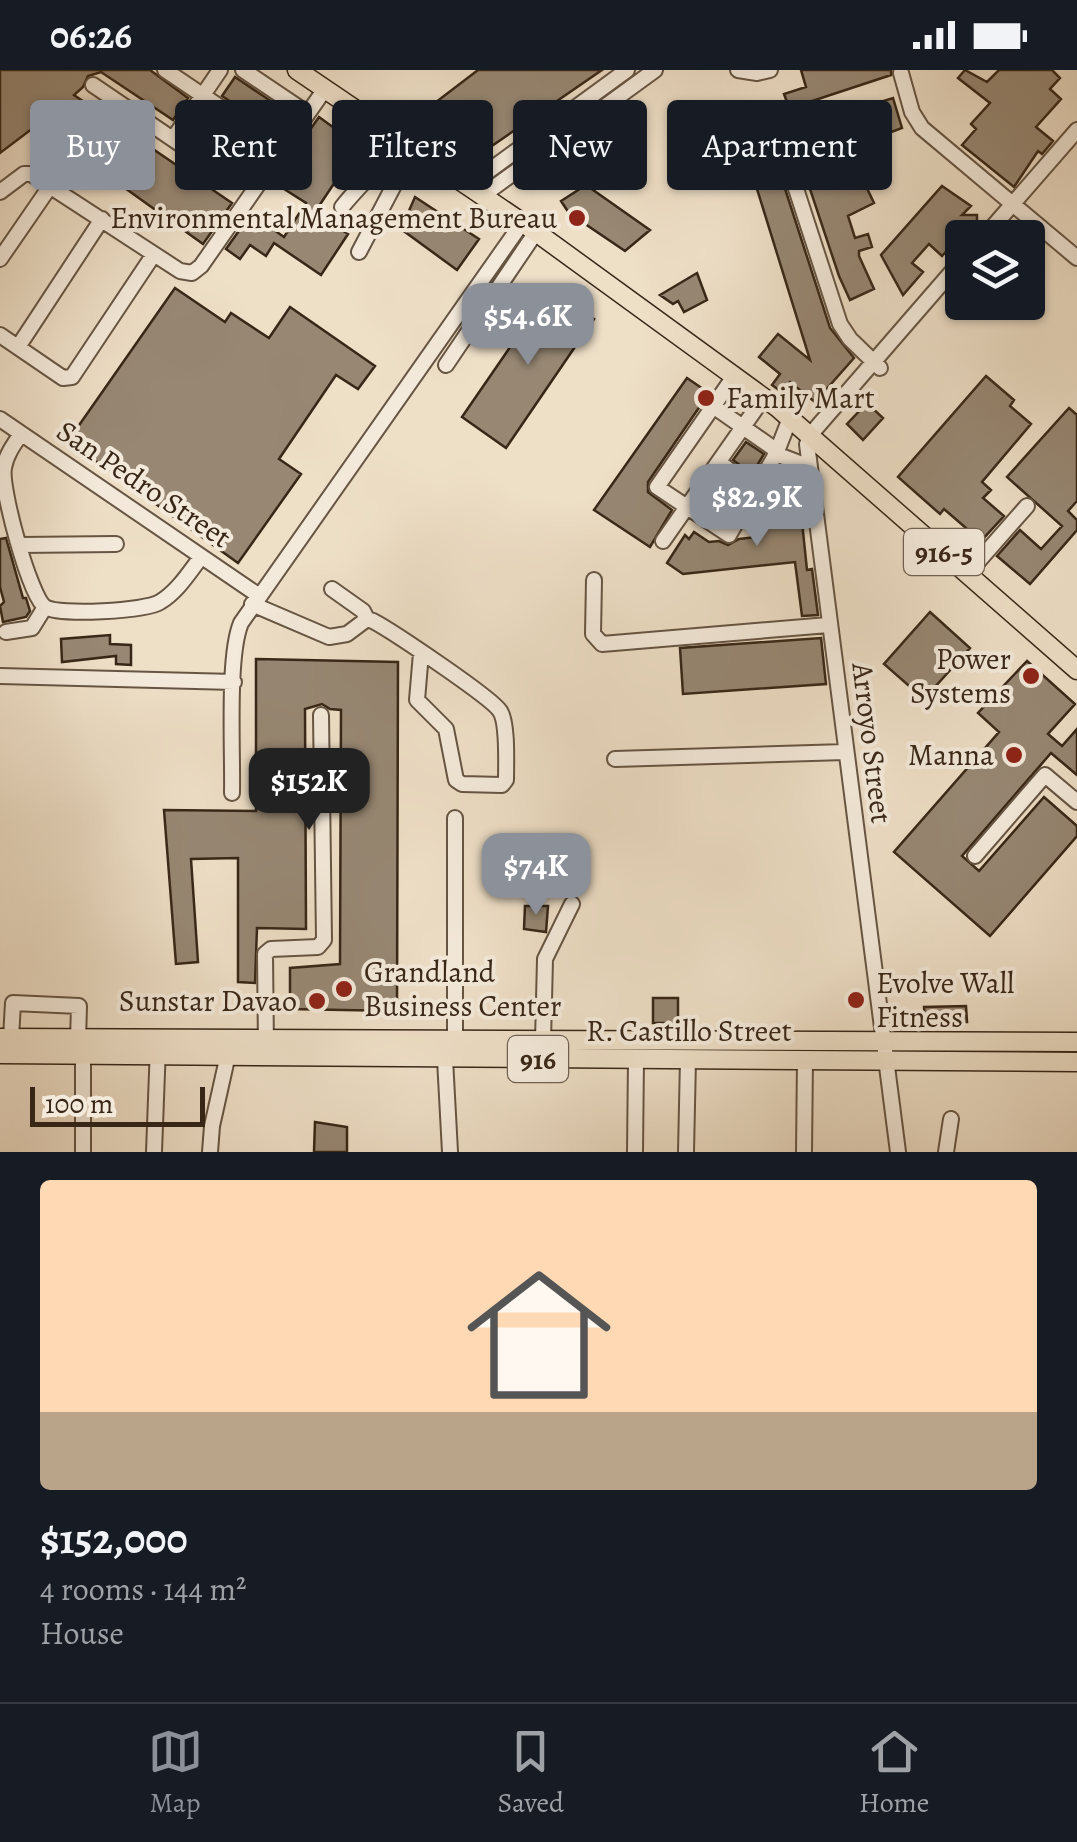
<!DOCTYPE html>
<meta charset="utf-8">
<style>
:root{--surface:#171b24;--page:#242831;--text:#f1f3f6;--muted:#9ea1a6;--line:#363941;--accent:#8c9099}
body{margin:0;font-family:Alegreya,serif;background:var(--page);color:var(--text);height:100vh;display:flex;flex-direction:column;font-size:38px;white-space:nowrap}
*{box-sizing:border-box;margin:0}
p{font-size:32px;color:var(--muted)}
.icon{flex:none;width:55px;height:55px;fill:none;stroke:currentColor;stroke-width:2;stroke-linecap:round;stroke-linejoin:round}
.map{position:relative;height:1082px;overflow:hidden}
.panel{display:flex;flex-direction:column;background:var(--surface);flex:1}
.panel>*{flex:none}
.hud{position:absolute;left:30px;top:30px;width:1018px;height:90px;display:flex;gap:20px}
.buttons{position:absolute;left:945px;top:150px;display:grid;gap:20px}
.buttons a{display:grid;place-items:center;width:100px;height:100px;border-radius:10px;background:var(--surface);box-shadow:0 2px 8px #0004;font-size:50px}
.scale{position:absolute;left:30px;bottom:25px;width:175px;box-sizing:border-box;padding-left:10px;border:5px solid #382717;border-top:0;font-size:28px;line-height:35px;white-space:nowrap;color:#382717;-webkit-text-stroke:8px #f4eadb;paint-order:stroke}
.price{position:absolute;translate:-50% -85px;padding:0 22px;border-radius:20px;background:var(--accent);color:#fff;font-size:32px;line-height:65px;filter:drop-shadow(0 2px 5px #0008)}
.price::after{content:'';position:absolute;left:50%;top:60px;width:30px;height:22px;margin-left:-15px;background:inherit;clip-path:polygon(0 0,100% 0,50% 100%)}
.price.on{background:#222;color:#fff}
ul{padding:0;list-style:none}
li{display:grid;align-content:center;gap:20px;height:530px;padding:0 40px}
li+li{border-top:2px solid var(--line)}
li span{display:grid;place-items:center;height:310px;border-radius:10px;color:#555}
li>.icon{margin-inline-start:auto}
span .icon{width:180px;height:180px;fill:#fffc;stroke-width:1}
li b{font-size:42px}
.tag{padding:0 35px;border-radius:10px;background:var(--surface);box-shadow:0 2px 8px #0004;font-size:35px;line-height:90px}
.tag.on{background:var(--accent);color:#fff}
.status{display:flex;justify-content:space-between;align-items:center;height:70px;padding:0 50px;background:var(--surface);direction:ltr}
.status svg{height:28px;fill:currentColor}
.dock{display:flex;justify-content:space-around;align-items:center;height:140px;border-top:2px solid var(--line);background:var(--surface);font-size:28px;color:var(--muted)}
.dock a{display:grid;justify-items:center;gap:5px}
.dock .on{color:var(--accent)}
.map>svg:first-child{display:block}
</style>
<div class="status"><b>06:26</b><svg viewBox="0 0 49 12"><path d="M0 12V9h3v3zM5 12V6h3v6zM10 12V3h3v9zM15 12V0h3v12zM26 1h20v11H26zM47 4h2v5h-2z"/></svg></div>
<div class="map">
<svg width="1077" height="1082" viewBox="0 0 1077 1082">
<rect width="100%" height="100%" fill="#eedfc7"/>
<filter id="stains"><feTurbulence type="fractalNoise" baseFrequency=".002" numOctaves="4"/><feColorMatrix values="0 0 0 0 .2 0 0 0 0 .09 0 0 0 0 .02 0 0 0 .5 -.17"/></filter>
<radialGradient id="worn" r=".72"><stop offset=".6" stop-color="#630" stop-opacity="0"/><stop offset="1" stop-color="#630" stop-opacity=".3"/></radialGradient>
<path fill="#978773" stroke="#382717" stroke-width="2.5" d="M 0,0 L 150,0 L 188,28 L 173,50 L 101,2 L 88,6 L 83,17 L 74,25 L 232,133 L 203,174 L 37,55 L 0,83 Z
M 478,0 L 602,0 L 483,82 L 419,45 Z
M 801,0 L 891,0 L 891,5 L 809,32 L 816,52 L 893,28 L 902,58 L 849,78 L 847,73 L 826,80 L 834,103 L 865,92 L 870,106 L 862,108 L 874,133 L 848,146 L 855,168 L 868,164 L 872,177 L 859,181 L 859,186 L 874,219 L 850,230 L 839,206 L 789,56 L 795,54 L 784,24 L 806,17 Z
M 965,0 L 987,12 L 999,0 L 1052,0 L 1060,8 L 1050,19 L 1061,29 L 1036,57 L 1053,71 L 1042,84 L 1038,81 L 1014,117 L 962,75 L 976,59 L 971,54 L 990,33 L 958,8 Z
M 235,7 L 293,46 L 280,65 L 222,26 Z
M 209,42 L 268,82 L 253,103 L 195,65 Z
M 319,47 L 359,76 L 315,142 L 348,164 L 321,205 L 274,173 L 266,186 L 250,175 L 240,189 L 226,179 L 251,144 L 284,167 L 306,133 L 273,112 Z
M 778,97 L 830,258 L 854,288 L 815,332 L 790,312 L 783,323 L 772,315 L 780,304 L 759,287 L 778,264 L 810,290 L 753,106 Z
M 586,115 L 650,160 L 625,181 L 569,143 L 561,131 Z
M 942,116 L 971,136 L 962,145 L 977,145 L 977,157 L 968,157 L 942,186 L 929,174 L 912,193 L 923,202 L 903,225 L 881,185 Z
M 415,127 L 479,169 L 457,200 L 401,159 Z
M 697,203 L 707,230 L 684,242 L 678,231 L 673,234 L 660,225 Z
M 175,218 L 225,252 L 231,243 L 269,268 L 290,237 L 375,296 L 358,319 L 336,305 L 279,389 L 301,404 L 238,493 L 68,371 Z
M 550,219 L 594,249 L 506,378 L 462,347 Z
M 986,306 L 1014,330 L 1010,336 L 1031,354 L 982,412 L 991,420 L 983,428 L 1004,446 L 981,471 L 944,439 L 940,444 L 898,407 Z
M 687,308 L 709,323 L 648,412 L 648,422 L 672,440 L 650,477 L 594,440 Z
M 867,333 L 883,348 L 863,370 L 847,354 Z
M 1069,338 L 1077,345 L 1077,431 L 1068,441 L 1077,450 L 1077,460 L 1030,514 L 997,486 L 1020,460 L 1041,479 L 1062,456 L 1007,407 Z
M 746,372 L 764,384 L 752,404 L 733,390 Z
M 721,407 L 741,423 L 726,449 L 702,433 Z
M 799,423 L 807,500 L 812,499 L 818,545 L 802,546 L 795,492 L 683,504 L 667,493 L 685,465 L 689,469 L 694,462 L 709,472 L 719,471 L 728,475 L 739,469 L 757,467 L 754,443 L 770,439 L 769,426 Z
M 6,468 L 23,528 L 26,528 L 30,541 L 26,547 L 3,552 L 0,536 L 4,532 L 0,517 L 0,469 Z
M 930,542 L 970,578 L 924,629 L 884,594 Z
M 110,565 L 110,574 L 131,575 L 131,595 L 116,594 L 116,586 L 62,592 L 61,569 Z
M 821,568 L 826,614 L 683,624 L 680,578 Z
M 256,589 L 398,592 L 397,941 L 290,939 L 290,898 L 340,894 L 341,640 L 330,639 L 322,634 L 305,639 L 306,859 L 257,858 L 255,913 L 238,912 L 238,788 L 191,789 L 198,892 L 176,894 L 164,740 L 256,741 Z
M 1027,591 L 1075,634 L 1048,664 L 1062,676 L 1077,659 L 1077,705 L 1051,683 L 962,786 L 979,801 L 1044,727 L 1077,756 L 1077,766 L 990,866 L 894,782 L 999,662 L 978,643 Z
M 525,836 L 548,836 L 546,862 L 524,859 Z
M 653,928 L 678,928 L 678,953 L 653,953 Z
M 966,936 L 967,952 L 925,952 L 924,937 Z
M 315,1052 L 347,1057 L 347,1082 L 314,1082 Z"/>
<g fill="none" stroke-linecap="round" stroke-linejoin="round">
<g stroke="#665543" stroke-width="18">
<path id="minor" d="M 165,0 L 272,72
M 243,0 L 298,37
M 738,0 L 757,3 L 770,0
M 901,3 L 912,42 L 922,58 L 1077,188
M 93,15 L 233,110
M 772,45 L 840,254 L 850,269 L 880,298
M 173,69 L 220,0
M 468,116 L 627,0
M 0,122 L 24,104 L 31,104 L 180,201 L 192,203 L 201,196 L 325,19
M 482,126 L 655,0
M 342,137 C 361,113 383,95 401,70
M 983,168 L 1077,60
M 359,182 L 413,79
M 0,189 L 51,115
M 0,265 L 63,308 L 72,307 L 154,184
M 18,277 L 102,149
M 446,295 L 536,162
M 735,305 L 657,417 L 729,465 L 776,384 L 790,348
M 713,336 L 773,378 L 776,384 L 807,396
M 0,349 L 258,525
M 21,364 C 14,374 6,385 4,398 C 0,417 30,527 45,537 C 59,546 146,541 160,532 C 177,522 189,503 201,487
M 719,392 L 754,419
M 663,471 L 764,327
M 20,475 L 116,474
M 968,503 L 1027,436
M 594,510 L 593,564 L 602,574 L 828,555
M 332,519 L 363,541 L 367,549
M 252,534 L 329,567 L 347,564 L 367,549 L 373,551 C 392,561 492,628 500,641 C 508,653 506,694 506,710 L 502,715 L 462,714 L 456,710 L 446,659 L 417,630 L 421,583
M 6,562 L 32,558 L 45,537
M 0,606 L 234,612
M 615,689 L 845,682
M 232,723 C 233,683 227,586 241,553 L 522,153
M 975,786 L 1045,705 L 1077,732
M 11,968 L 13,933 L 79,936 L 78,970
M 455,969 L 455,748
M 543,971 L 545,889 L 572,834
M 266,978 L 265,884 L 271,879 L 318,877 L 324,870 L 321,645
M 445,989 L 450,1082
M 83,1082 L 83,985
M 154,1082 L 158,976
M 210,1082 L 212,1056 L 229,980
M 635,1082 L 636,989
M 686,1082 L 688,989
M 804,1082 L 805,989
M 898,1082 L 807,374 L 811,364 L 962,190
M 946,1082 L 951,1049"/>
</g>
<g stroke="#382717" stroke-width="21">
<path id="major" d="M 297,0 L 536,162 L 778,338 L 1077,600
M 0,968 L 1077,972
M 0,984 L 1077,992"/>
</g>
<use href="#minor" stroke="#f4eadb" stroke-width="14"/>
<use href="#major" stroke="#eedfc7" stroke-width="18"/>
</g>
<g fill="#8f2418" stroke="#f4eadb" stroke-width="4">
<circle cx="577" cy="148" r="10"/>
<circle cx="706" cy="328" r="10"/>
<circle cx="1031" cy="606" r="10"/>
<circle cx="1014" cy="685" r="10"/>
<circle cx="344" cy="919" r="10"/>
<circle cx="856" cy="930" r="10"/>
<circle cx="317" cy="931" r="10"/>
</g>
<g text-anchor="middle" stroke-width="8" stroke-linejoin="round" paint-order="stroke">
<g fill="#f4eadb" stroke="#706252" stroke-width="2.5">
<rect x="904" y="459" width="80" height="46" rx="8"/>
<rect x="508" y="966" width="60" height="46" rx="8"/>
</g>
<g font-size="28" font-weight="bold" fill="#382717">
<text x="944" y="492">916-5</text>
<text x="538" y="999">916</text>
</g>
<g font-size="30" fill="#382717" stroke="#f4eadb" text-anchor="end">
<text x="557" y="158">Environmental Management Bureau</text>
<text x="726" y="338" text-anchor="start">Family Mart</text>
<text x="1011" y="599">Power<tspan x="1011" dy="34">Systems</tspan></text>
<text x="994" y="695">Manna</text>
<text x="364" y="912" text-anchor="start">Grandland<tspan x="364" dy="34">Business Center</tspan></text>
<text x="876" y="923" text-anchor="start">Evolve Wall<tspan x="876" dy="34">Fitness</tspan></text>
<text x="297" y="941">Sunstar Davao</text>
</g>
<g font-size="30" fill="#382717" stroke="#f4eadb">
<text transform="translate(144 414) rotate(34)" y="10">San Pedro Street</text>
<text transform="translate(872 673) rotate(83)" y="10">Arroyo Street</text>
<text x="689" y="971">R. Castillo Street</text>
</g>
</g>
<rect width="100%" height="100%" filter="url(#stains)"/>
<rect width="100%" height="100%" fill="url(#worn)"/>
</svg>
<div class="buttons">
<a><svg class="icon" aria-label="layers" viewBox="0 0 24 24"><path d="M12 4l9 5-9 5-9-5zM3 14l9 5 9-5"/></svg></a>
</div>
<div class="scale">100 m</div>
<b class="price" style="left:528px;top:298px">$54.6K</b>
<b class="price" style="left:757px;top:479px">$82.9K</b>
<b class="price on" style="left:309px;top:763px">$152K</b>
<b class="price" style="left:536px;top:848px">$74K</b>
<div class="hud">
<a class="tag on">Buy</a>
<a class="tag">Rent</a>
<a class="tag">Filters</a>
<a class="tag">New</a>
<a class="tag">Apartment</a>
</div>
</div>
<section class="panel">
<ul>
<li><span style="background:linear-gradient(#ffd9b3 75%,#b9a48a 0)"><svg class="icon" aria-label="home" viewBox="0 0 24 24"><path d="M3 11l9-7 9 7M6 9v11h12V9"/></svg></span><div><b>$152,000</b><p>4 rooms · 144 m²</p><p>House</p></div></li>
</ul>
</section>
<nav class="dock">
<a class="on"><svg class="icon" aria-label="map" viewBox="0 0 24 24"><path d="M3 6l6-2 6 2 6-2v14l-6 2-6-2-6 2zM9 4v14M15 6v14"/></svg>Map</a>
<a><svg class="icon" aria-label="saved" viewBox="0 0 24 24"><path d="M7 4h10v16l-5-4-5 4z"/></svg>Saved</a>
<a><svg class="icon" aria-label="home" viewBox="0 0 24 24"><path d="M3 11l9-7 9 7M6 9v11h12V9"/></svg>Home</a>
</nav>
